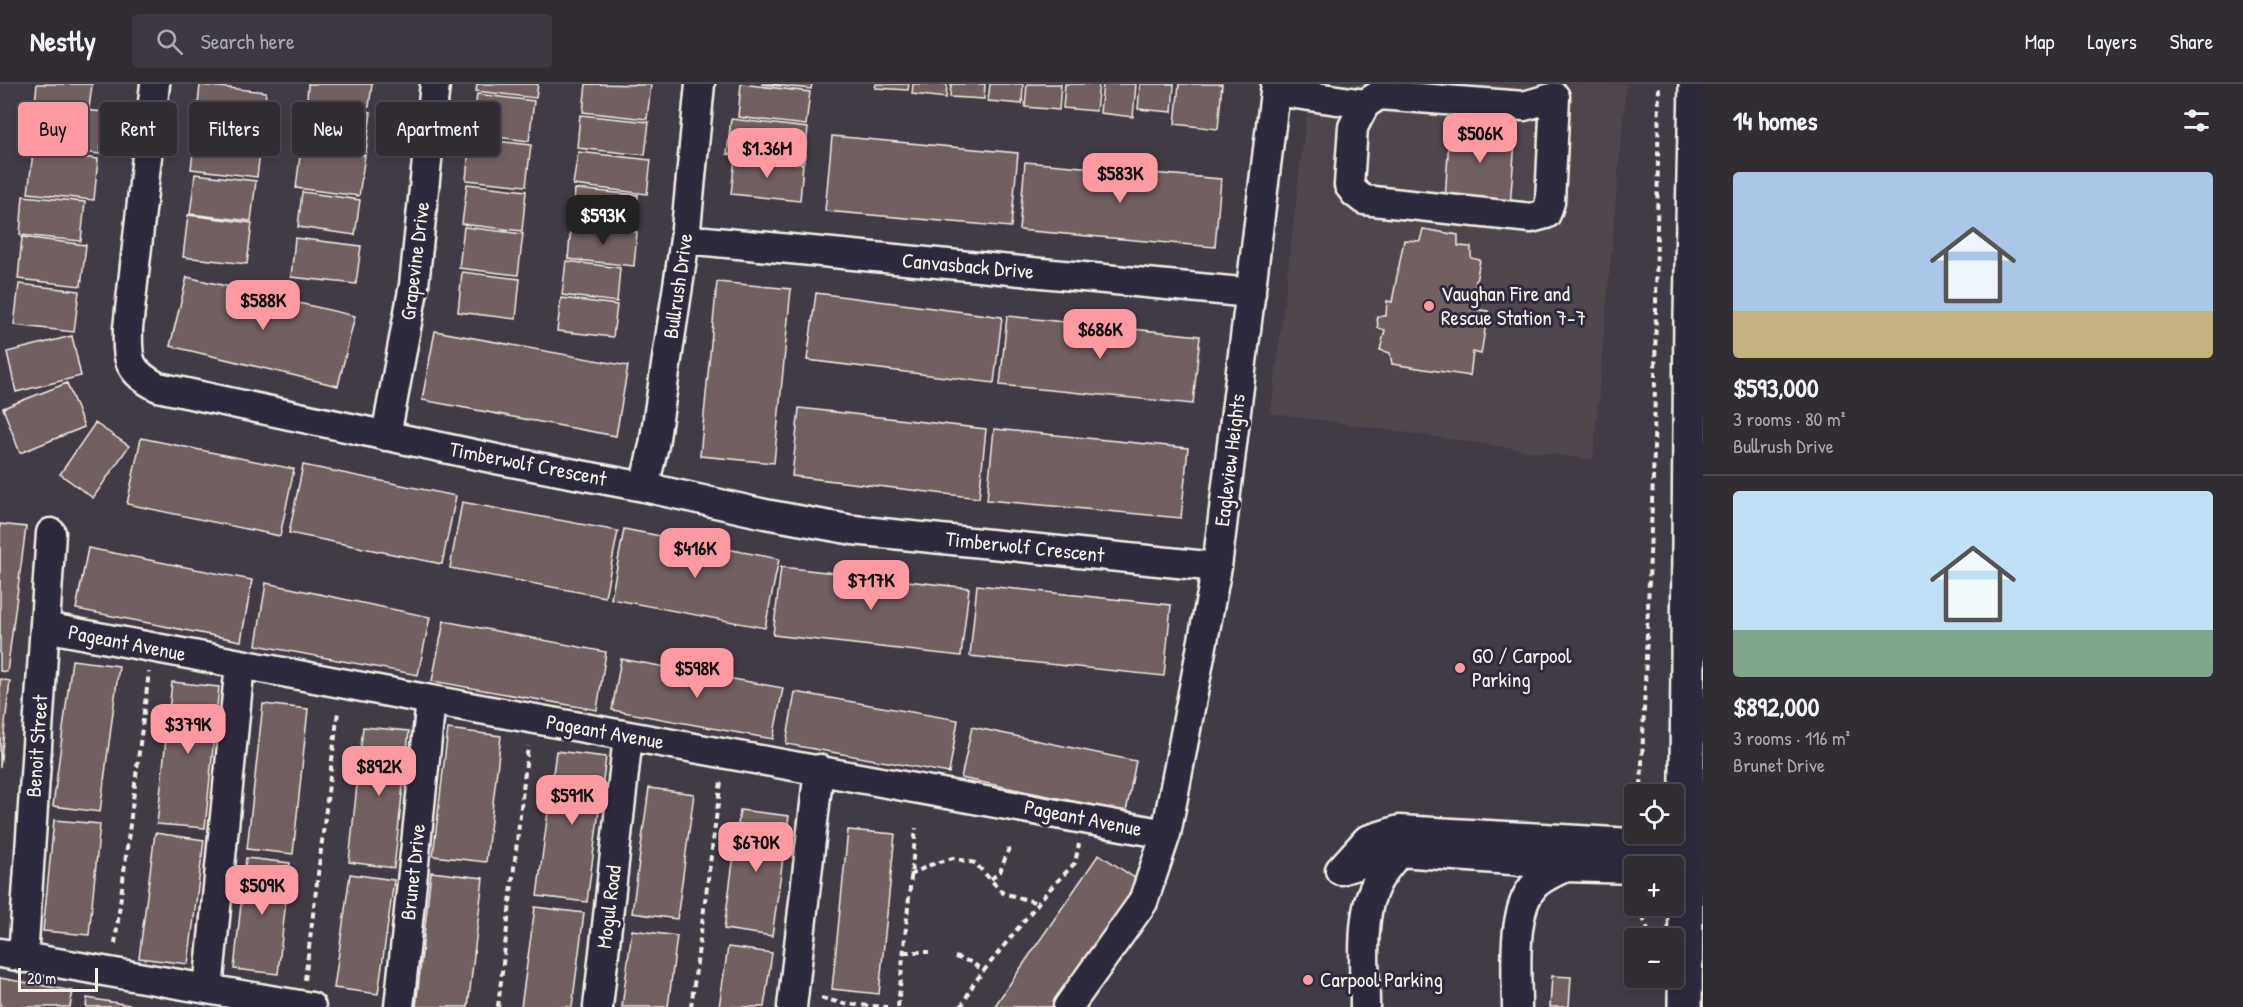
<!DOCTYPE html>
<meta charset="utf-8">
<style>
:root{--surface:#322c35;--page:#3d3841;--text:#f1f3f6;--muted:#a8a7ad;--line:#4d4850;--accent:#ff9aa2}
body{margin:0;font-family:"Patrick Hand",sans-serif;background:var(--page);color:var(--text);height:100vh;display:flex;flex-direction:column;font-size:22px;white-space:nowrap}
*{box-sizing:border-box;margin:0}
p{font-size:20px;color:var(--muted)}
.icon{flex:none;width:33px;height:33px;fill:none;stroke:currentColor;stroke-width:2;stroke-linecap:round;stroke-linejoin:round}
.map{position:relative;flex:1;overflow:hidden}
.sheet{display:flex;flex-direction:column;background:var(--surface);width:540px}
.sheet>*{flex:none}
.top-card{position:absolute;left:18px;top:18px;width:570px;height:54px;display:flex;gap:12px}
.tools{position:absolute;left:1624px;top:700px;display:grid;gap:12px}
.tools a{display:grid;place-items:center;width:60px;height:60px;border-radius:6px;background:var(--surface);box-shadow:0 3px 9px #0003,0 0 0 2px var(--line);font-size:30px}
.scale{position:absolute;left:18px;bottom:15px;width:80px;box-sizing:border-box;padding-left:6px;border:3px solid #f4f1e8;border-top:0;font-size:16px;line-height:21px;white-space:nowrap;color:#f4f1e8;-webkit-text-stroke:4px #2f2a3d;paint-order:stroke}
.price{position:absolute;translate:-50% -51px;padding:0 14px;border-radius:12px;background:var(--accent);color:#111;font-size:20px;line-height:39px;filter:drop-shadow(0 2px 3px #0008)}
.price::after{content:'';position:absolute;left:50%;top:36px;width:18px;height:14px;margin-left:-9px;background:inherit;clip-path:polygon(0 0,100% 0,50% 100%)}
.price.active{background:#222;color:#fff}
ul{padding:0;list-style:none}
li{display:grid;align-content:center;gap:12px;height:318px;padding:0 30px}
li+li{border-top:2px solid var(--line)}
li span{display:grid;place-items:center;height:186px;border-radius:6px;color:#555}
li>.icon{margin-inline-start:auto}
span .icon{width:108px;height:108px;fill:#fffc;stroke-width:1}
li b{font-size:26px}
h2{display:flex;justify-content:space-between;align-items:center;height:72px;padding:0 30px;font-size:26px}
.chip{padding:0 21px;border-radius:6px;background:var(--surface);box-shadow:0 3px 9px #0003,0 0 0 2px var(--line);font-size:21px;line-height:54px}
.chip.active{background:var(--accent);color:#111}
header{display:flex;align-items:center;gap:36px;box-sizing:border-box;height:84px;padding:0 30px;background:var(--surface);border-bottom:2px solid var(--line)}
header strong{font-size:28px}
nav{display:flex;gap:33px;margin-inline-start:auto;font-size:21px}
.search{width:420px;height:54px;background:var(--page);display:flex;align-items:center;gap:15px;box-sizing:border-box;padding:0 21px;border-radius:6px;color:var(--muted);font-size:22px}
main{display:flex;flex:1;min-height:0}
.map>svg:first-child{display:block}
</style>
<header>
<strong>Nestly</strong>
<div class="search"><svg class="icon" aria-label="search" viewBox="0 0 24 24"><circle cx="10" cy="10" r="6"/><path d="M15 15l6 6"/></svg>Search here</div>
<nav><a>Map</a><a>Layers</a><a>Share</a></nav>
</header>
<main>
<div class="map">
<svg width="1703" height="923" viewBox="0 0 1703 923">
<rect width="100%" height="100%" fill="#433a47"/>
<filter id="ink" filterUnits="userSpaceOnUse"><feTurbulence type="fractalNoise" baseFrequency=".0167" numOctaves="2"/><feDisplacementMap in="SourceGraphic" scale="12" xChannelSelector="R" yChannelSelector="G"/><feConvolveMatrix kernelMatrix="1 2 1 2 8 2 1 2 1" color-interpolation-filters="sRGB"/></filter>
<g filter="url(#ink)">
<path fill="#51454e" d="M 1310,0 L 1626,0 L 1593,376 L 1271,329 Z"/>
<path fill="#725f5f" stroke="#f4f1e8" stroke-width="1.5" d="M 37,0 L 92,0 L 89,25 L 35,19 Z
M 308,0 L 372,0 L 369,23 L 307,16 Z
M 477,0 L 538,0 L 536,14 L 476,7 Z
M 586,0 L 651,1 L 647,35 L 583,28 Z
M 741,0 L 810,8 L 806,41 L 738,33 Z
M 761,0 L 812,0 L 811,5 Z
M 876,0 L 909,0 L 908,6 L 875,4 Z
M 913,0 L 947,0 L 946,14 L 912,10 Z
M 951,0 L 985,0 L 984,15 L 950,13 Z
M 990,0 L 1023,0 L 1022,20 L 988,17 Z
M 1027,0 L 1061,0 L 1059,26 L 1025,23 Z
M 1065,0 L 1099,0 L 1096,27 L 1063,24 Z
M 1103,0 L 1136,0 L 1133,33 L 1100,29 Z
M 1140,0 L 1174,0 L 1172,28 L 1138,25 Z
M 1179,0 L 1222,0 L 1218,45 L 1175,40 Z
M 200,1 L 266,8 L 262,48 L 196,41 Z
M 477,10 L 534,17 L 529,57 L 472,50 Z
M 36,21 L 104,28 L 100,70 L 31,63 Z
M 312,21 L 371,28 L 366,68 L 307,60 Z
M 580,31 L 649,38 L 645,71 L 577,64 Z
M 731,35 L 808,44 L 804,78 L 727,70 Z
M 1450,39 L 1516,44 L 1510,122 L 1445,116 Z
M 196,45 L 262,53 L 257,93 L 191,85 Z
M 832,52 L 1018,69 L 1011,143 L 825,127 Z
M 470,54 L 531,61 L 526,102 L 466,96 Z
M 301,63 L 365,71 L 359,112 L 296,104 Z
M 33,68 L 98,75 L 94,116 L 28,109 Z
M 578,68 L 651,76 L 647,110 L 573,101 Z
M 735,74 L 803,80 L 800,117 L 731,110 Z
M 1025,78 L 1221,95 L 1215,163 L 1019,146 Z
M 195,90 L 256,97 L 251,137 L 190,130 Z
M 467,100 L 526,107 L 522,147 L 462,140 Z
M 575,105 L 638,111 L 635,145 L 572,138 Z
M 302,108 L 360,116 L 355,151 L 298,143 Z
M 23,112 L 85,118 L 81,157 L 20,151 Z
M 188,131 L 252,139 L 247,180 L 183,173 Z
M 571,141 L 637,148 L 634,182 L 568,175 Z
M 464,143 L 523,150 L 518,191 L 459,184 Z
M 1423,145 L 1458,151 L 1458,162 L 1471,163 L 1471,174 L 1480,176 L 1471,225 L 1488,227 L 1481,270 L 1473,268 L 1470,292 L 1392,280 L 1390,269 L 1380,266 L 1385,246 L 1378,244 L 1377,232 L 1386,232 L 1387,217 L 1392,218 L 1404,156 L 1420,157 Z
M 22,153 L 86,161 L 81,202 L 18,195 Z
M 295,154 L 361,162 L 356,200 L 291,193 Z
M 566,177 L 620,184 L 617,218 L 562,211 Z
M 462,188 L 520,195 L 516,235 L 458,228 Z
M 187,193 L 355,232 L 338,302 L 170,262 Z
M 717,198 L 791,205 L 774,379 L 700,372 Z
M 19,200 L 79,207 L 74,248 L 14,241 Z
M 816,209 L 1002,233 L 994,299 L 807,276 Z
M 561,214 L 617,221 L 613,253 L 557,247 Z
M 1007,232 L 1200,252 L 1193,320 L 1000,301 Z
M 435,247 L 628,282 L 616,352 L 422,316 Z
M 72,252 L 81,292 L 16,308 L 7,268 Z
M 67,299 L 84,343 L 20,369 L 3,324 Z
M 799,324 L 986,345 L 979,414 L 792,392 Z
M 95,339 L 129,362 L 93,414 L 60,390 Z
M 994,345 L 1188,364 L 1181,434 L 987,416 Z
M 141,354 L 294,385 L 280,452 L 127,420 Z
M 303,381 L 456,412 L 442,480 L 289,449 Z
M 462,418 L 618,447 L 605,513 L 450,484 Z
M 0,440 L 26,443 L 7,588 L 0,587 Z
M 624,445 L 779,475 L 765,544 L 611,515 Z
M 88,464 L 252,496 L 241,557 L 76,525 Z
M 781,483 L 969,504 L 961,572 L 773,551 Z
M 266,499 L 430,533 L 418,591 L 256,561 Z
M 977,501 L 1171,521 L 1164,592 L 970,572 Z
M 444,537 L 606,568 L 597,626 L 432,597 Z
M 621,575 L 783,604 L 773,655 L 612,626 Z
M 72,576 L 119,582 L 100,728 L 53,722 Z
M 0,595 L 10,597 L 0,683 Z
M 172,598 L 219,603 L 205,744 L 157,740 Z
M 795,608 L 958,636 L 949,689 L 786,660 Z
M 263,620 L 308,625 L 293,770 L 247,765 Z
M 363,643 L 409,647 L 394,784 L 349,778 Z
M 972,643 L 1136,677 L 1126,728 L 961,694 Z
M 448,645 L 501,652 L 486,778 L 433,772 Z
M 556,667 L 606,673 L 587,818 L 537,812 Z
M 649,704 L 694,710 L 677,835 L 632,829 Z
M 740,726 L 789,732 L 772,852 L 724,845 Z
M 54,736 L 100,740 L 89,851 L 43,847 Z
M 848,746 L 895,750 L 879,910 L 832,905 Z
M 155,749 L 204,756 L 188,880 L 139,874 Z
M 1099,770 L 1139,797 L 1053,923 L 994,923 Z
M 246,774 L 290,779 L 278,890 L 234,885 Z
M 431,788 L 483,794 L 468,923 L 416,923 Z
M 350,790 L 394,796 L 378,910 L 334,904 Z
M 535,823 L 584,829 L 572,923 L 521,923 Z
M 632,846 L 677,852 L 668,923 L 622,923 Z
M 728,863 L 772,869 L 764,923 L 719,923 Z
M 1552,892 L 1571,893 L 1569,923 L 1550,923 Z
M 0,894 L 73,907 L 70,923 L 0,923 Z
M 87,914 L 142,923 L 86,923 Z"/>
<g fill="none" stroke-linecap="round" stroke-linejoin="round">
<g stroke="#f4f1e8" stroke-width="33">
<path id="minor" d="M 155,0 L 128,244 C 127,277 128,287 158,303 L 501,376 L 644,403 L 765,430 L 853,446 L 1217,483
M 1275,7 L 1365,20
M 1379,11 L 1524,22 L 1555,13 L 1550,118 L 1546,130 L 1531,134 L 1364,116 L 1355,109 L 1349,101 L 1353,43 L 1365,20 Z
M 685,155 L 1251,209
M 386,352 L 414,201 L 435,0
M 644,403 L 654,361 L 685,155 L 700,0
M 45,543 L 431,616 L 1166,750
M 1340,786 L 1367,756 L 1399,746 L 1703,763
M 1340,786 L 1399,768 L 1511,776 L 1565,783 L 1635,785
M 0,869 L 311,923
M 23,874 L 51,449
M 208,905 L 240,580
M 399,923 L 431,616
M 598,923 L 628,652
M 792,923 L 819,685
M 1068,923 L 1143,818 L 1166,750 L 1217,483 L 1276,0
M 1365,923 C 1365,890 1360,836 1373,807 C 1379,791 1391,778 1402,765
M 1517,923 C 1517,890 1511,829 1533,803 C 1540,794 1555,788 1565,783"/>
</g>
<g stroke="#f4f1e8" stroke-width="38">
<path id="major" d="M 1685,923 L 1691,230 L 1696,0"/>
</g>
<path stroke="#f4f1e8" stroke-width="4" stroke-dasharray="6 4.5" stroke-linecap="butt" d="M 1646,711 L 1641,704 L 1654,367 L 1659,0
M 910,791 L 930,781 L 953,774 L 975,779 L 1003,809 L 1038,819
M 991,795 L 1000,788 L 1009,764
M 1644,822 L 1643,834 L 1652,855
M 115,860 L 149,588
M 904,868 L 929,868
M 955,873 L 971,878 L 984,887
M 305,896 L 338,627
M 821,914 L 845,920 L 887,923
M 498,923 L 528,662
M 691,923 L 721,697
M 898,923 L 916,744
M 961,923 L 974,899 L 1047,808 L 1075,779 L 1079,760"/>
<use href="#minor" stroke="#2f2a3d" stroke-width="28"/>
<use href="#major" stroke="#2f2a3d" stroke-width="33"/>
</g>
</g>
<g fill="#ff9aa2" stroke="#2f2a3d" stroke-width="2">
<circle cx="1429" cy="222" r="6"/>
<circle cx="1460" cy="584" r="6"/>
<circle cx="1308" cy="896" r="6"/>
</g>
<g text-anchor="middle" stroke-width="6" stroke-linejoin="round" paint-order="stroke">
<g font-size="21" fill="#f4f1e8" stroke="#2f2a3d">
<text transform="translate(415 177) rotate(-83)" y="7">Grapevine Drive</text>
<text transform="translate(968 182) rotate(5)" y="7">Canvasback Drive</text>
<text transform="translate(678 202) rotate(-82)" y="7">Bullrush Drive</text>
<text transform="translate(1230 376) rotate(-83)" y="7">Eagleview Heights</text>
<text transform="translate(528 380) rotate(11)" y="7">Timberwolf Crescent</text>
<text transform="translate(1025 463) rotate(6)" y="7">Timberwolf Crescent</text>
<text transform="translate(127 559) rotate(11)" y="7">Pageant Avenue</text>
<text transform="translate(605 648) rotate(10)" y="7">Pageant Avenue</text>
<text transform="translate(37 662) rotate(-86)" y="7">Benoit Street</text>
<text transform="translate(1083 734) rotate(11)" y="7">Pageant Avenue</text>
<text transform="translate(413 788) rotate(-84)" y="7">Brunet Drive</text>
<text transform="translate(609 823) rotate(-83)" y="7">Mogul Road</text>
</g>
<g font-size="21" fill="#f4f1e8" stroke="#2f2a3d" text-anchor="start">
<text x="1441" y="217">Vaughan Fire and<tspan x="1441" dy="24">Rescue Station 7-7</tspan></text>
<text x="1472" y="579">GO / Carpool<tspan x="1472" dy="24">Parking</tspan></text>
<text x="1320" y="903">Carpool Parking</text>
</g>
</g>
</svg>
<div class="tools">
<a><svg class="icon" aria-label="locate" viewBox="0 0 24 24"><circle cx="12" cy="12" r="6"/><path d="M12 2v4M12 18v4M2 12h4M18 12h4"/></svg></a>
<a>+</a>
<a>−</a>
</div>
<div class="scale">20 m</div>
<b class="price" style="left:1480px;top:80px">$506K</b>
<b class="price" style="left:767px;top:95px">$1.36M</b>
<b class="price" style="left:1120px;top:120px">$583K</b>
<b class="price active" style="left:603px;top:162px">$593K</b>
<b class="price" style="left:263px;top:247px">$588K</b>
<b class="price" style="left:1100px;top:276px">$686K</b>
<b class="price" style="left:695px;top:495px">$416K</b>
<b class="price" style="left:871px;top:527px">$717K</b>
<b class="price" style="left:697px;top:615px">$598K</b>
<b class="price" style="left:188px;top:671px">$379K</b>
<b class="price" style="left:379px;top:713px">$892K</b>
<b class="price" style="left:572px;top:742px">$591K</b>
<b class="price" style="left:756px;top:789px">$670K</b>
<b class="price" style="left:262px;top:832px">$509K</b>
<div class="top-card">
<a class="chip active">Buy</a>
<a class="chip">Rent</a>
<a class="chip">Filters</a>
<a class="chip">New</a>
<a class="chip">Apartment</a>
</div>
</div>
<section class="sheet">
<h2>14 homes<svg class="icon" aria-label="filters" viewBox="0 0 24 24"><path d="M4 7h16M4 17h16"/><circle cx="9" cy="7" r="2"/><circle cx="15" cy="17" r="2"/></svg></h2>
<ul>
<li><span style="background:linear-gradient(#a9c7e8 75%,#c2b280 0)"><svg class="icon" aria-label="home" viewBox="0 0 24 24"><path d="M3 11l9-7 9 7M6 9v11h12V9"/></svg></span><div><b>$593,000</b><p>3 rooms · 80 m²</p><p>Bullrush Drive</p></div></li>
<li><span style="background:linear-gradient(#bfe0f5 75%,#7fa58c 0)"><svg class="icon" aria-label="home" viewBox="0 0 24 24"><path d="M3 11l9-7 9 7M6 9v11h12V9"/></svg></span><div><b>$892,000</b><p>3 rooms · 116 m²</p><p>Brunet Drive</p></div></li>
</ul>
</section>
</main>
